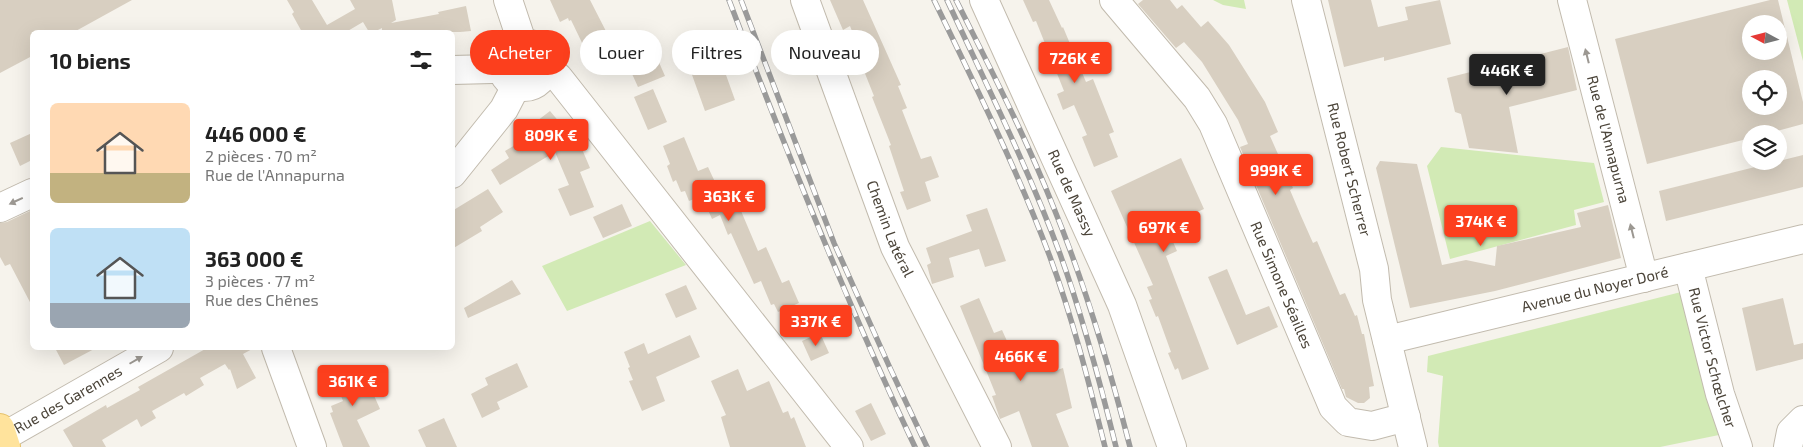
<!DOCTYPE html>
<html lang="fr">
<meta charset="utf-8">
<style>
:root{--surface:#fff;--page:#f2f2f2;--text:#222;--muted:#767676;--accent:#fc3f1d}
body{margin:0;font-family:"Exo 2",sans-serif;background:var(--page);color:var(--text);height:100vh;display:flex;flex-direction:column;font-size:19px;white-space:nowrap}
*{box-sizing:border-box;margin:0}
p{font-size:16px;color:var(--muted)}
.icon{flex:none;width:28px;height:28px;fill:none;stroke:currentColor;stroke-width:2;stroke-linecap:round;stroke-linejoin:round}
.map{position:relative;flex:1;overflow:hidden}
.panel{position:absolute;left:30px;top:30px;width:425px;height:320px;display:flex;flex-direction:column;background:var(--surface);border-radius:8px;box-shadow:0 5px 20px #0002}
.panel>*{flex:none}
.top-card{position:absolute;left:470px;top:30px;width:475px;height:45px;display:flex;gap:10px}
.needle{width:32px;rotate:277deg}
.tools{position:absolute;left:1742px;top:15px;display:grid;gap:10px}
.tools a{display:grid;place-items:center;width:45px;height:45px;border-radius:50%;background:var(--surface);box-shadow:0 5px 20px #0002;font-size:25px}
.price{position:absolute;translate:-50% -42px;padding:0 11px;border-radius:5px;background:var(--accent);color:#fff;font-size:16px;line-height:32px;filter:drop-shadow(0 1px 2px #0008)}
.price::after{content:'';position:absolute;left:50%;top:30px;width:15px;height:11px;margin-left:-8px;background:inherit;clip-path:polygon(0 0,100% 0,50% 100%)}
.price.current{background:#222;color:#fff}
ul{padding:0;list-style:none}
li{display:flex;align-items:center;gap:15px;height:125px;padding:0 20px}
li span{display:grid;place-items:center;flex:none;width:140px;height:100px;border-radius:8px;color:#555}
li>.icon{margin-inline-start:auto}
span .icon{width:60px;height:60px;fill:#fffc;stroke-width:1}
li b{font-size:21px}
h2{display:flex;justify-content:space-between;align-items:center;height:60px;padding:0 20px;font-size:21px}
.tag{padding:0 18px;border-radius:22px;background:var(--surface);box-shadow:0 5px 20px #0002;font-size:18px;line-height:45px}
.tag.current{background:var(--accent);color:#fff}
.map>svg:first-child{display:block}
</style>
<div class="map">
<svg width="1803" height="447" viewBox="0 0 1803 447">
<rect width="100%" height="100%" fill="#f6f3ec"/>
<path fill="#d2eab5" d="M 1213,0 L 1244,0 L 1246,9 L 1223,5 Z
M 1787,0 L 1803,0 L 1803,61 Z
M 1441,147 L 1594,163 L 1604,202 L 1574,210 L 1576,225 L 1450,259 L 1427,166 Z
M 650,221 L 686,265 L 567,311 L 542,266 Z
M 1685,291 L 1719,435 L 1660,447 L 1439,447 L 1438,442 L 1443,376 L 1427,372 L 1428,356 Z"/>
<path fill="#d8cfc1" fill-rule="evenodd" d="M 0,0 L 132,0 L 74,32 L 32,32 L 32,56 L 0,73 Z
M 287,0 L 312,0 L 327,25 L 355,9 L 350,0 L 392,0 L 396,20 L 391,23 L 439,14 L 438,12 L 466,6 L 471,31 L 460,32 L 382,32 L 382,28 L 374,32 L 369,32 L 363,22 L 346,32 L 302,32 L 292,14 L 294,12 Z
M 550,0 L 590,0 L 610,39 L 586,51 L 571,20 L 569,21 L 568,18 L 560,22 Z
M 830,0 L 863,0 L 901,85 L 898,86 L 907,108 L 902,110 L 921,159 L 931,156 L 939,177 L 925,182 L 931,201 L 907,210 L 900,192 L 904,191 L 889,146 L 891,145 L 872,97 L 874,96 L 864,71 L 867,69 L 850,26 L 843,30 Z
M 1023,0 L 1049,0 L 1062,28 L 1063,27 L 1086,82 L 1093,79 L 1114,132 L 1109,134 L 1118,157 L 1094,167 L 1082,137 L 1087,135 L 1074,105 L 1063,110 L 1057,94 L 1064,91 L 1036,21 L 1033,22 Z
M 1143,0 L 1170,0 L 1177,9 L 1182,5 L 1201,27 L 1208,21 L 1229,45 L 1265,102 L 1278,132 L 1270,136 L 1293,188 L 1290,190 L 1301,216 L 1313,243 L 1317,241 L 1340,295 L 1345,293 L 1355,316 L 1357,315 L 1362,334 L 1364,334 L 1374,386 L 1369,387 L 1370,398 L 1364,403 L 1358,403 L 1346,397 L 1344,389 L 1342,389 L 1240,147 L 1248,144 L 1238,120 L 1202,62 L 1184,42 L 1176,48 L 1138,4 Z
M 1328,0 L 1371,0 L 1378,27 L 1408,20 L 1405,7 L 1440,0 L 1451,44 L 1384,61 L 1384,57 L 1344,67 Z
M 1770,0 L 1778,0 L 1803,102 L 1803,124 L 1766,134 L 1751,134 L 1751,138 L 1647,164 L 1615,39 ZM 1751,24 L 1779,24 L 1779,51 L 1751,51 ZM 1751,79 L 1779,79 L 1779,106 L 1751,106 Z
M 650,42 L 665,76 L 638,87 L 623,54 Z
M 1568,47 L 1577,90 L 1509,107 L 1518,153 L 1469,148 L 1461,114 L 1455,112 L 1447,78 Z
M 721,61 L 735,100 L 705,111 L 691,72 Z
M 653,89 L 667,122 L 648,130 L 634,97 Z
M 550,111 L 582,149 L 590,168 L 580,172 L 594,207 L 570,216 L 558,189 L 569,185 L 555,152 L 500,185 L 491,170 L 509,158 L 505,151 L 539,131 L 533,124 Z
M 32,133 L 32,160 L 20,166 L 10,143 Z
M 684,137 L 698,171 L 708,167 L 722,197 L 733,192 L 758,251 L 766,247 L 782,283 L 789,280 L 799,303 L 778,312 L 774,304 L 771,305 L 761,281 L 754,284 L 731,233 L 728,235 L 720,215 L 712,219 L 702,196 L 689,201 L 685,191 L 681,192 L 676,180 L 673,182 L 667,166 L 670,164 L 663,146 Z
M 1803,155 L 1803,187 L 1666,221 L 1659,191 Z
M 1181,158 L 1204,209 L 1166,226 L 1177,251 L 1166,256 L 1209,369 L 1182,380 L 1178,368 L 1175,370 L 1168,353 L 1171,352 L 1158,316 L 1156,317 L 1149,300 L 1152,299 L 1147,287 L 1153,285 L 1111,191 Z
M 1380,161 L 1417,164 L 1442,265 L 1466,260 L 1495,266 L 1497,246 L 1581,227 L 1577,213 L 1608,205 L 1621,258 L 1495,291 L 1410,308 L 1376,168 Z
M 488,189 L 503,212 L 480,227 L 482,231 L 452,249 L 452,211 Z
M 622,204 L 632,226 L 603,238 L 593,217 Z
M 987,208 L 1006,261 L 985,267 L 979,249 L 949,258 L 954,277 L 932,284 L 927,265 L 931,263 L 926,248 L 972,231 L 966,215 Z
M 32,210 L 32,306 L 10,264 L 5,266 L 0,257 L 0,223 L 7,222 Z
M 1227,269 L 1246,315 L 1269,306 L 1278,327 L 1237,345 L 1208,277 Z
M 512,280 L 521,294 L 468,318 L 464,308 Z
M 686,285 L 697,309 L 676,318 L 665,294 Z
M 979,298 L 994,333 L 1002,330 L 1012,352 L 1018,349 L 1022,358 L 1034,354 L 1036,360 L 1049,356 L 1054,371 L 1063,368 L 1072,408 L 1056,414 L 1069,447 L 1032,447 L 1019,411 L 1000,419 L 992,396 L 996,395 L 960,306 Z
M 1783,298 L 1794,345 L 1803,343 L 1803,359 L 1756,371 L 1742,308 Z
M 820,333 L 829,353 L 811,361 L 802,341 Z
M 690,335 L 700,357 L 656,377 L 665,401 L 642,411 L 629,381 L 633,380 L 628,368 L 630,367 L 624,352 L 644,343 L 648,354 Z
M 55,348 L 96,348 L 64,365 Z
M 207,348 L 254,348 L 243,354 L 256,378 L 237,389 L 230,369 L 229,370 L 225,364 L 200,378 L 204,385 L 186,396 L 184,393 L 152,411 L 156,418 L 141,427 L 137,419 L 102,440 L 106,447 L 73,447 L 63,430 L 106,405 L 107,408 L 140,390 L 138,387 Z
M 517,363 L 528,387 L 497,402 L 500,409 L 482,418 L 471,394 L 488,385 L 485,378 Z
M 361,366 L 380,409 L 357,420 L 370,447 L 343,447 L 330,413 L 333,412 L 331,406 L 343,401 L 334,378 Z
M 738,369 L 747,391 L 769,381 L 783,413 L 788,411 L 791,419 L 794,417 L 806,447 L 730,447 L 721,417 L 726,415 L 711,381 Z
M 871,403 L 886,434 L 871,441 L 855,411 Z
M 444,418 L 457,447 L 426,447 L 418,430 Z"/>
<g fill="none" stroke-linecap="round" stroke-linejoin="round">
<g stroke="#c2bbae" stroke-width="30">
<g id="minor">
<path d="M 508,0 L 522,42"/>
<path id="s1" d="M 805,0 L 895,247 L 997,447"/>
<path id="s2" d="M 984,0 L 1122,305 L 1172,447"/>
<path id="s3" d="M 1114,0 L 1197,98 L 1213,124 L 1333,407 L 1348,422 L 1372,426 L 1406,417"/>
<path id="s4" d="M 1306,0 L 1374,269 L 1377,300 L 1413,447"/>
<path id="s5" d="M 1572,0 L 1644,278"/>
<circle cx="524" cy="65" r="22"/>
<path d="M 452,70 L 493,69 L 501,66"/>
<path d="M 544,74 L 558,77 L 562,82 L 849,447"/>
<path d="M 452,174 L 504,109 L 516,86"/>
<path d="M 0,208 L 32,193"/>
<path id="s6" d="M 1688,267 L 1720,394 L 1738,447"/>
<path id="s7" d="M 1387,340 L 1803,239"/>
<path d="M 276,348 L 312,447"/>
<path id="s8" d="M 3,437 L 159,348"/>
<path d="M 1788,447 L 1791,432 L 1803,420"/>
</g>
</g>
<g stroke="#e6c16a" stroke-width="30">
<path id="major" d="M 0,428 L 6,447"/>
</g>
<use href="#minor" stroke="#fff" stroke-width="28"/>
<use href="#major" stroke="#ffe39c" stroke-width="28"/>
<g stroke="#9a9a9a" stroke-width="5.5">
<path id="rail" d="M 729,0 C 786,151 846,301 915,447
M 741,0 L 834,243 L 890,368 L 927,447
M 934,0 C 975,85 1017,169 1050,257 C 1073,319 1089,383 1105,447
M 947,0 C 986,84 1028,167 1060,254 C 1083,317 1100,382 1116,447
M 956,0 C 990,68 1025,135 1053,206 C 1085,284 1109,365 1130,447"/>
</g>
<use href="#rail" stroke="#fff" stroke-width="4" stroke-dasharray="11" stroke-linecap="butt"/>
</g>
<defs><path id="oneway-solid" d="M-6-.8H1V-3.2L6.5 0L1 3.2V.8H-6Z" transform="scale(1.25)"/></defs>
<g fill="#9c9892">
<use href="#oneway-solid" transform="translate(1587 56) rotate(-104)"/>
<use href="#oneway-solid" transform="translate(16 201) rotate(155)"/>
<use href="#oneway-solid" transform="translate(1632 231) rotate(-104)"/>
<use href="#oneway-solid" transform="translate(136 360) rotate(-30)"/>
</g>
<g text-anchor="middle" stroke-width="4" stroke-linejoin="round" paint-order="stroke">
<g font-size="15" fill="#4b4439" stroke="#fff">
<text dy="5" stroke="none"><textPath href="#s5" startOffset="144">Rue de l'Annapurna</textPath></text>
<text dy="5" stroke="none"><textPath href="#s4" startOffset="175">Rue Robert Scherrer</textPath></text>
<text dy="5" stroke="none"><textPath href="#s2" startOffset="212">Rue de Massy</textPath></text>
<text dy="5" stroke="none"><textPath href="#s1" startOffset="244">Chemin Latéral</textPath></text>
<text dy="5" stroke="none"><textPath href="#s3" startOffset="334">Rue Simone Séailles</textPath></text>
<text dy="5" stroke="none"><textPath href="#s7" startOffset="214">Avenue du Noyer Doré</textPath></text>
<text dy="5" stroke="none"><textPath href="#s6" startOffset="94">Rue Victor Schœlcher</textPath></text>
<text dy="5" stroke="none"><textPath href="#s8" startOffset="75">Rue des Garennes</textPath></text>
</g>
</g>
</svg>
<div class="tools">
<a><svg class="needle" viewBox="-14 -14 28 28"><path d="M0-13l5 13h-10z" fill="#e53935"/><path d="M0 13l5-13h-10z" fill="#767676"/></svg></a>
<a><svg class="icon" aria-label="locate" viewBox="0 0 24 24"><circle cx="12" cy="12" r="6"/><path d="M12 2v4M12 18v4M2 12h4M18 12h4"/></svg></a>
<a><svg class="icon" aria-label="layers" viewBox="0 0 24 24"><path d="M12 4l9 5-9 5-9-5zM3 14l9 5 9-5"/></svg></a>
</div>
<b class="price" style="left:1075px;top:84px">726K €</b>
<b class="price current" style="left:1507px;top:96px">446K €</b>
<b class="price" style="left:551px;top:161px">809K €</b>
<b class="price" style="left:1276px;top:196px">999K €</b>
<b class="price" style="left:729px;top:222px">363K €</b>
<b class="price" style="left:1481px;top:247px">374K €</b>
<b class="price" style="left:1164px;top:253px">697K €</b>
<b class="price" style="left:816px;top:347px">337K €</b>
<b class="price" style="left:1021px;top:382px">466K €</b>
<b class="price" style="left:353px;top:407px">361K €</b>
<div class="top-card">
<a class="tag current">Acheter</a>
<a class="tag">Louer</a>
<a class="tag">Filtres</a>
<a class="tag">Nouveau</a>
</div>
<section class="panel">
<h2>10 biens<svg class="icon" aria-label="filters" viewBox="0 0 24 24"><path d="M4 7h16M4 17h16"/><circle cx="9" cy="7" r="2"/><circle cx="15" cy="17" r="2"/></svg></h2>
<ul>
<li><span style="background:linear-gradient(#ffd9b3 70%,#c2b280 0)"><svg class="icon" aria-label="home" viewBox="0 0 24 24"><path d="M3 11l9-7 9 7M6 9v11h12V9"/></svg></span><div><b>446 000 €</b><p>2 pièces · 70 m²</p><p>Rue de l'Annapurna</p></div></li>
<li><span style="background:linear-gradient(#bfe0f5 75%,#9aa5b1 0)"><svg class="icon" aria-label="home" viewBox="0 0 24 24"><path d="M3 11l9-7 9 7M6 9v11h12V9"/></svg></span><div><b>363 000 €</b><p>3 pièces · 77 m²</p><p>Rue des Chênes</p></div></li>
</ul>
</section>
</div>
